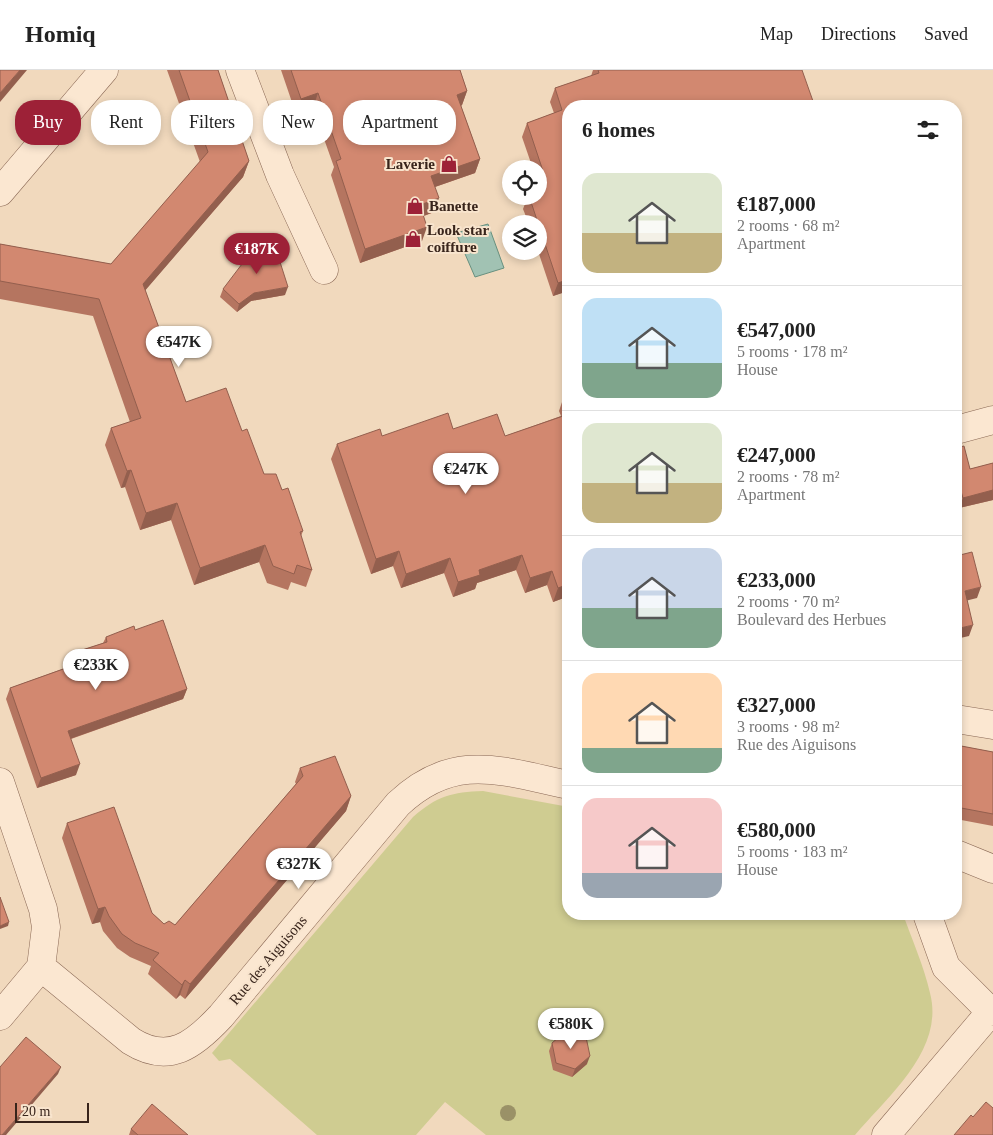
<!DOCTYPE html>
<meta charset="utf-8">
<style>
:root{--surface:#fff;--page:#f2f2f2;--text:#222;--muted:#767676;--line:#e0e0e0;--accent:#9d2137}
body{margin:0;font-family:Georgia,serif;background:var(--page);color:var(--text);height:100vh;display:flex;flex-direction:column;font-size:19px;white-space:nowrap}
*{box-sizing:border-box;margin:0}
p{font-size:16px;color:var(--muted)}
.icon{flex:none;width:28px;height:28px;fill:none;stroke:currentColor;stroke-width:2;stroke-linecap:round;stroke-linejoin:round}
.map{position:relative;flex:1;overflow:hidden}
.panel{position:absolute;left:562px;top:30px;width:400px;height:820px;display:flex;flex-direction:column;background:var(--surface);border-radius:20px;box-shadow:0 2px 8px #0003}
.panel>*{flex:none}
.hud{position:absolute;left:15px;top:30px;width:472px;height:45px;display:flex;gap:10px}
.buttons{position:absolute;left:502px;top:90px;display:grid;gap:10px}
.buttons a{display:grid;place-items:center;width:45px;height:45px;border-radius:50%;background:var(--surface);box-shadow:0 2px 8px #0003;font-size:25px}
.scale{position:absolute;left:15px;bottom:12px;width:74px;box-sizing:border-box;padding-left:5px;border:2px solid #38241b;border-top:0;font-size:14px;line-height:18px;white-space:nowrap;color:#38241b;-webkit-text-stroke:4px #f8e4cd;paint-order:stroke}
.price{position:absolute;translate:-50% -42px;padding:0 11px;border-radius:18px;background:#fff;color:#222;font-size:16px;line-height:32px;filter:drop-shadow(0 1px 2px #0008)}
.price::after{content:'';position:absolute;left:50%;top:30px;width:15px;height:11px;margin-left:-8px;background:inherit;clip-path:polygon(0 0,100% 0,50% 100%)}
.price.on{background:var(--accent);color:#fff}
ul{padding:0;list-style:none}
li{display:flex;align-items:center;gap:15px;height:125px;padding:0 20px}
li+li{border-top:1px solid var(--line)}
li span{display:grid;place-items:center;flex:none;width:140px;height:100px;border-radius:15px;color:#555}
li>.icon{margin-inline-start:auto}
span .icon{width:60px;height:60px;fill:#fffc;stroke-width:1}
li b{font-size:21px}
h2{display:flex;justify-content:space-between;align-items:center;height:60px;padding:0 20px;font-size:21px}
.pill{padding:0 18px;border-radius:20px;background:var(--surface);box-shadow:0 2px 8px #0003;font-size:18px;line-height:45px}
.pill.on{background:var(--accent);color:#fff}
header{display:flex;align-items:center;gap:30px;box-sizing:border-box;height:70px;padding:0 25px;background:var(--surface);border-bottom:1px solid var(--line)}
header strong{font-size:24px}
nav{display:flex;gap:28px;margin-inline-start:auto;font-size:18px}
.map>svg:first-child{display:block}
</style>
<header>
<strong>Homiq</strong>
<nav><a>Map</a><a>Directions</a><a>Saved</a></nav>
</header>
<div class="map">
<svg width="993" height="1065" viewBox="0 0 993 1065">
<rect width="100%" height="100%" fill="#f1d9bd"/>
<path fill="#cfcc91" d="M 483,721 L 569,737 L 569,844 L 903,844 C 912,870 924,896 930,923 C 945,980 887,1027 855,1065 L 486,1065 L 445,1032 L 416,1065 L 317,1065 L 230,989 L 219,991 L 212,983 L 413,747 C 437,726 452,722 483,721 Z"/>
<path fill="#a1c2b3" stroke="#68907f" d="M 488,154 L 504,198 L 475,207 L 456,163 Z"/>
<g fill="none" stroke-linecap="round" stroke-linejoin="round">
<g stroke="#8a6855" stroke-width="29">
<path id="minor" d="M 240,0 L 280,105 L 324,200
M 0,122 L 104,0
M 956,360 L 993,350
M 956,649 L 993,655
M 0,712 L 43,839 L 46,857 L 41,897 L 0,946
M 956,784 L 993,799
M 927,844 L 946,897 L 991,942
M 41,897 L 131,971 C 169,995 194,975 221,946 L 398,734 C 454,681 501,701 569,715
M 886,1065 L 993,939"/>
</g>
<use href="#minor" stroke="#fbe7d1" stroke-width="28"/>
</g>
<circle fill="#9a9167" cx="508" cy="1043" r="8"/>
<path fill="#b57560" d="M 167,0 L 218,0 L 249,91 L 243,107 L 145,220 L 186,332 L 242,361 L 264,404 L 282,420 L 303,461 L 301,466 L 312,500 L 306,517 L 291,512 L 288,520 L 267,513 L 259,492 L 194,515 L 171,450 L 140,460 L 125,417 L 121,418 L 105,375 L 111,358 L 130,352 L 93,246 L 0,229 L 0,174 L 111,194 L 200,92 Z
M 281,0 L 460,0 L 467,21 L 462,35 L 461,36 L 480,89 L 475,103 L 435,117 L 434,142 L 424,146 L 422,171 L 360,193 L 331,105 L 334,97 L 313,38 L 296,44 Z
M 593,0 L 802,0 L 569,36 L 569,222 L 568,221 L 553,226 L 538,181 L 539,181 L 539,154 L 529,154 L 523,139 L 528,126 L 539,126 L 539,99 L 533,99 L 522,67 L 527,53 L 554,43 L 550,32 L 555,18 L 591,6 Z
M 223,219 L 285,225 L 251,231 L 237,242 L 220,227 Z
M 569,325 L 569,526 L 553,532 L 547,515 L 525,523 L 516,500 L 477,513 L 475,519 L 453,527 L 444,503 L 401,518 L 393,496 L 371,504 L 331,389 L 337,374 L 382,366 L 453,359 L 505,366 L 561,346 L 559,341 L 564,326 Z
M 956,378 L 970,399 L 993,393 L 993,430 L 959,438 L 956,428 Z
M 135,560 L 187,619 L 183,629 L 71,669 L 76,705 L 37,718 L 6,629 L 10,618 L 76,594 L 76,592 L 79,581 L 103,573 L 106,567 Z
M 956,675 L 993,682 L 993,756 L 956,749 Z
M 300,698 L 351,726 L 346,741 L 185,929 L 180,925 L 176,929 L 148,904 L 151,896 L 130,887 L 117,878 L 103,861 L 100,852 L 92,854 L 62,768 L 67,753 L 152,843 L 164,854 L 175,855 L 296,714 L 295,712 Z
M 552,973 L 587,994 L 572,1007 L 553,1000 L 549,981 Z
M 131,1059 L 188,1065 L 129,1065 Z"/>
<path fill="#935f4e" d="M 20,0 L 27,0 L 0,32 L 0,23 Z
M 467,21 L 462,35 L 452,39 L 457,25 Z
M 318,23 L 313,38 L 296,44 L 301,29 Z
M 480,89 L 475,103 L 426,120 L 431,106 Z
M 249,91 L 243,107 L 137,230 L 143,214 Z
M 439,128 L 434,142 L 415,149 L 420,135 Z
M 427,157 L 422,171 L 360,193 L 365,179 Z
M 569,209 L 568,221 L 553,226 L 558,213 Z
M 288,217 L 285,225 L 251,231 L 237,242 L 239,234 L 254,223 Z
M 131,400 L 125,417 L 121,418 L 127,401 Z
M 993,420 L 993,430 L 959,438 L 963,428 Z
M 177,433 L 171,450 L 140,460 L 146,443 Z
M 265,475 L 259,492 L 194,515 L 200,498 Z
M 399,481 L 393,496 L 371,504 L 376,489 Z
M 522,485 L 516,500 L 477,513 L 475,519 L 453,527 L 458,512 L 479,500 Z
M 450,488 L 444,503 L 401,518 L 406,504 Z
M 552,501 L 547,515 L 525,523 L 530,508 Z
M 569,514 L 569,526 L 553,532 L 558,518 Z
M 981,517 L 977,528 L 961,532 L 965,521 Z
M 973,555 L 969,566 L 956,569 L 956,559 Z
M 187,619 L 183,629 L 64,671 L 68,661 Z
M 80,694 L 76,705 L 37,718 L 41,708 Z
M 351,726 L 346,741 L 185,929 L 190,914 Z
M 105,837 L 100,852 L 92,854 L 98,839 Z
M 9,852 L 8,856 L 0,859 L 0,856 Z
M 185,910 L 180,925 L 176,929 L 182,915 Z
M 590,986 L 587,994 L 572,1007 L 575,999 Z
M 61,997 L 58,1004 L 6,1065 L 2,1065 Z"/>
<path fill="#d28870" stroke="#935f4e" d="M 0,0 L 20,0 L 0,23 Z
M 179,0 L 218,0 L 249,91 L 143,214 L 186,332 L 226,318 L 242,361 L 247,359 L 264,404 L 276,404 L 282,420 L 288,418 L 303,461 L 300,462 L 312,500 L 297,495 L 294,504 L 273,496 L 265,475 L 200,498 L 177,433 L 146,443 L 131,400 L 127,401 L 111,358 L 141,348 L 99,229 L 0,211 L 0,174 L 111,194 L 208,82 Z
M 291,0 L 460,0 L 467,21 L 457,25 L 480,89 L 431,106 L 439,128 L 420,135 L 427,157 L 365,179 L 336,91 L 341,89 L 318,23 L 301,29 Z
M 598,0 L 802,0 L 814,34 L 818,36 L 569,36 L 569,209 L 558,213 L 529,126 L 539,126 L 539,102 L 543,101 L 527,53 L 562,40 L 555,18 L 599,3 Z
M 273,170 L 288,217 L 254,223 L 239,234 L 223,219 L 242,194 Z
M 569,325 L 569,340 L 564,326 Z
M 448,343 L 453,359 L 497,344 L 505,366 L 569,344 L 569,514 L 558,518 L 552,501 L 530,508 L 522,485 L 479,500 L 480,505 L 458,512 L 450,488 L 406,504 L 399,481 L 376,489 L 337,374 L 380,359 L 382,366 Z
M 964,376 L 970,399 L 993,393 L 993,420 L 963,428 L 958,411 L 956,412 L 956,378 Z
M 972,482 L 981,517 L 965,521 L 973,555 L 956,559 L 956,486 Z
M 163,550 L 187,619 L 68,661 L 80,694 L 41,708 L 10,618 L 83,592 L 79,581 L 107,572 L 106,567 L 134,556 L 135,560 Z
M 956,675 L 993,682 L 993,744 L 956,737 Z
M 335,686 L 351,726 L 190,914 L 185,910 L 182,915 L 153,890 L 159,883 L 135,873 L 122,864 L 109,846 L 105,837 L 98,839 L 67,753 L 114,737 L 152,843 L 164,854 L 169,851 L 175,855 L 303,706 L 300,698 Z
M 0,827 L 9,852 L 0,856 Z
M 567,960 L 586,967 L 590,986 L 575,999 L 556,993 L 552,973 Z
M 26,967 L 61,997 L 2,1065 L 0,1065 L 0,997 Z
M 986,1032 L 993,1038 L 993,1065 L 954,1065 L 971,1045 L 973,1047 Z
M 152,1034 L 188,1065 L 138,1065 L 131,1059 Z"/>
<defs>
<g id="shop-bare" transform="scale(1.35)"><path d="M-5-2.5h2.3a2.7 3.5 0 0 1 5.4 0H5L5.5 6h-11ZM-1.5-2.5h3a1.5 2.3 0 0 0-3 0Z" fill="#9d2137" stroke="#f8e4cd" stroke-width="2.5" paint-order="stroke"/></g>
</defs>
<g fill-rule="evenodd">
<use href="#shop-bare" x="449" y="94"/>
<use href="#shop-bare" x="415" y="136"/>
<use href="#shop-bare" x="413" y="169"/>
</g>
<g text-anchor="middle" stroke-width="4" stroke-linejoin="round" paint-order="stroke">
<g font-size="15" font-weight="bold" fill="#38241b" stroke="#f8e4cd" text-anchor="start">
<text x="435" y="99" text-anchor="end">Laverie</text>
<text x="429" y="141">Banette</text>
<text x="427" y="165">Look star<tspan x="427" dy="17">coiffure</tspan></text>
</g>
<g font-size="15" fill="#38241b" stroke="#f8e4cd">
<text transform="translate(268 890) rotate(-50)" y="5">Rue des Aiguisons</text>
</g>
</g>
</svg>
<div class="buttons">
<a><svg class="icon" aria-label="locate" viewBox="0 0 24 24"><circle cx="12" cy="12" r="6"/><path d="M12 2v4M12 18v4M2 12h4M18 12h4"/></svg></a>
<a><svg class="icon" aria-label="layers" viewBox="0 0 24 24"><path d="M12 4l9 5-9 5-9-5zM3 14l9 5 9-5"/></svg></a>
</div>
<div class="scale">20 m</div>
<b class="price on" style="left:257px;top:205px">€187K</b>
<b class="price" style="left:179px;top:298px">€547K</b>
<b class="price" style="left:466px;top:425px">€247K</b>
<b class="price" style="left:96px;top:621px">€233K</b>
<b class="price" style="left:299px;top:820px">€327K</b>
<b class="price" style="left:571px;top:980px">€580K</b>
<div class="hud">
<a class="pill on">Buy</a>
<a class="pill">Rent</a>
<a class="pill">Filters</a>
<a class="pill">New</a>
<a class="pill">Apartment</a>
</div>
<section class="panel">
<h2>6 homes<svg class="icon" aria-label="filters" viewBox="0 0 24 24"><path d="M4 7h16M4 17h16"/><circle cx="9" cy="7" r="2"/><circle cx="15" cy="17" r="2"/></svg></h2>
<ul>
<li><span style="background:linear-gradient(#dfe7d0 60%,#c2b280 0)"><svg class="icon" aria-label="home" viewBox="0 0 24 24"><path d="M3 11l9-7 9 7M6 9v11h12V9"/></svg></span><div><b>€187,000</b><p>2 rooms · 68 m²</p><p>Apartment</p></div></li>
<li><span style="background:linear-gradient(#bfe0f5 65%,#7fa58c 0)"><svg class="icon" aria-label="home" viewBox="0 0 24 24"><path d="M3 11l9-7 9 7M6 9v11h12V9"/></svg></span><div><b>€547,000</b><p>5 rooms · 178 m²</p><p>House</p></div></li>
<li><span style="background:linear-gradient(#dfe7d0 60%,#c2b280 0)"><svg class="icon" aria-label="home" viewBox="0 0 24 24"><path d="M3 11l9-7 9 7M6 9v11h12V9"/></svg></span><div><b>€247,000</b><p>2 rooms · 78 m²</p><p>Apartment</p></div></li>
<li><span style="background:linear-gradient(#c9d6e8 60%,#7fa58c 0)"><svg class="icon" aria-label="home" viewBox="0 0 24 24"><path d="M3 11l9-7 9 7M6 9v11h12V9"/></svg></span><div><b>€233,000</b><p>2 rooms · 70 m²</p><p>Boulevard des Herbues</p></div></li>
<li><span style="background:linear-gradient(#ffd9b3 75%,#7fa58c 0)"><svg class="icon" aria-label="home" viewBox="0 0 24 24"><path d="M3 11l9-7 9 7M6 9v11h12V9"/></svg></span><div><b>€327,000</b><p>3 rooms · 98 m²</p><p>Rue des Aiguisons</p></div></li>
<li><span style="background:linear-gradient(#f6c9c9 75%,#9aa5b1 0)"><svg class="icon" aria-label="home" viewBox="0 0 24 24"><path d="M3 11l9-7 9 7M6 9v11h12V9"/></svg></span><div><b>€580,000</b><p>5 rooms · 183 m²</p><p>House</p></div></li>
</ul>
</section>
</div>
